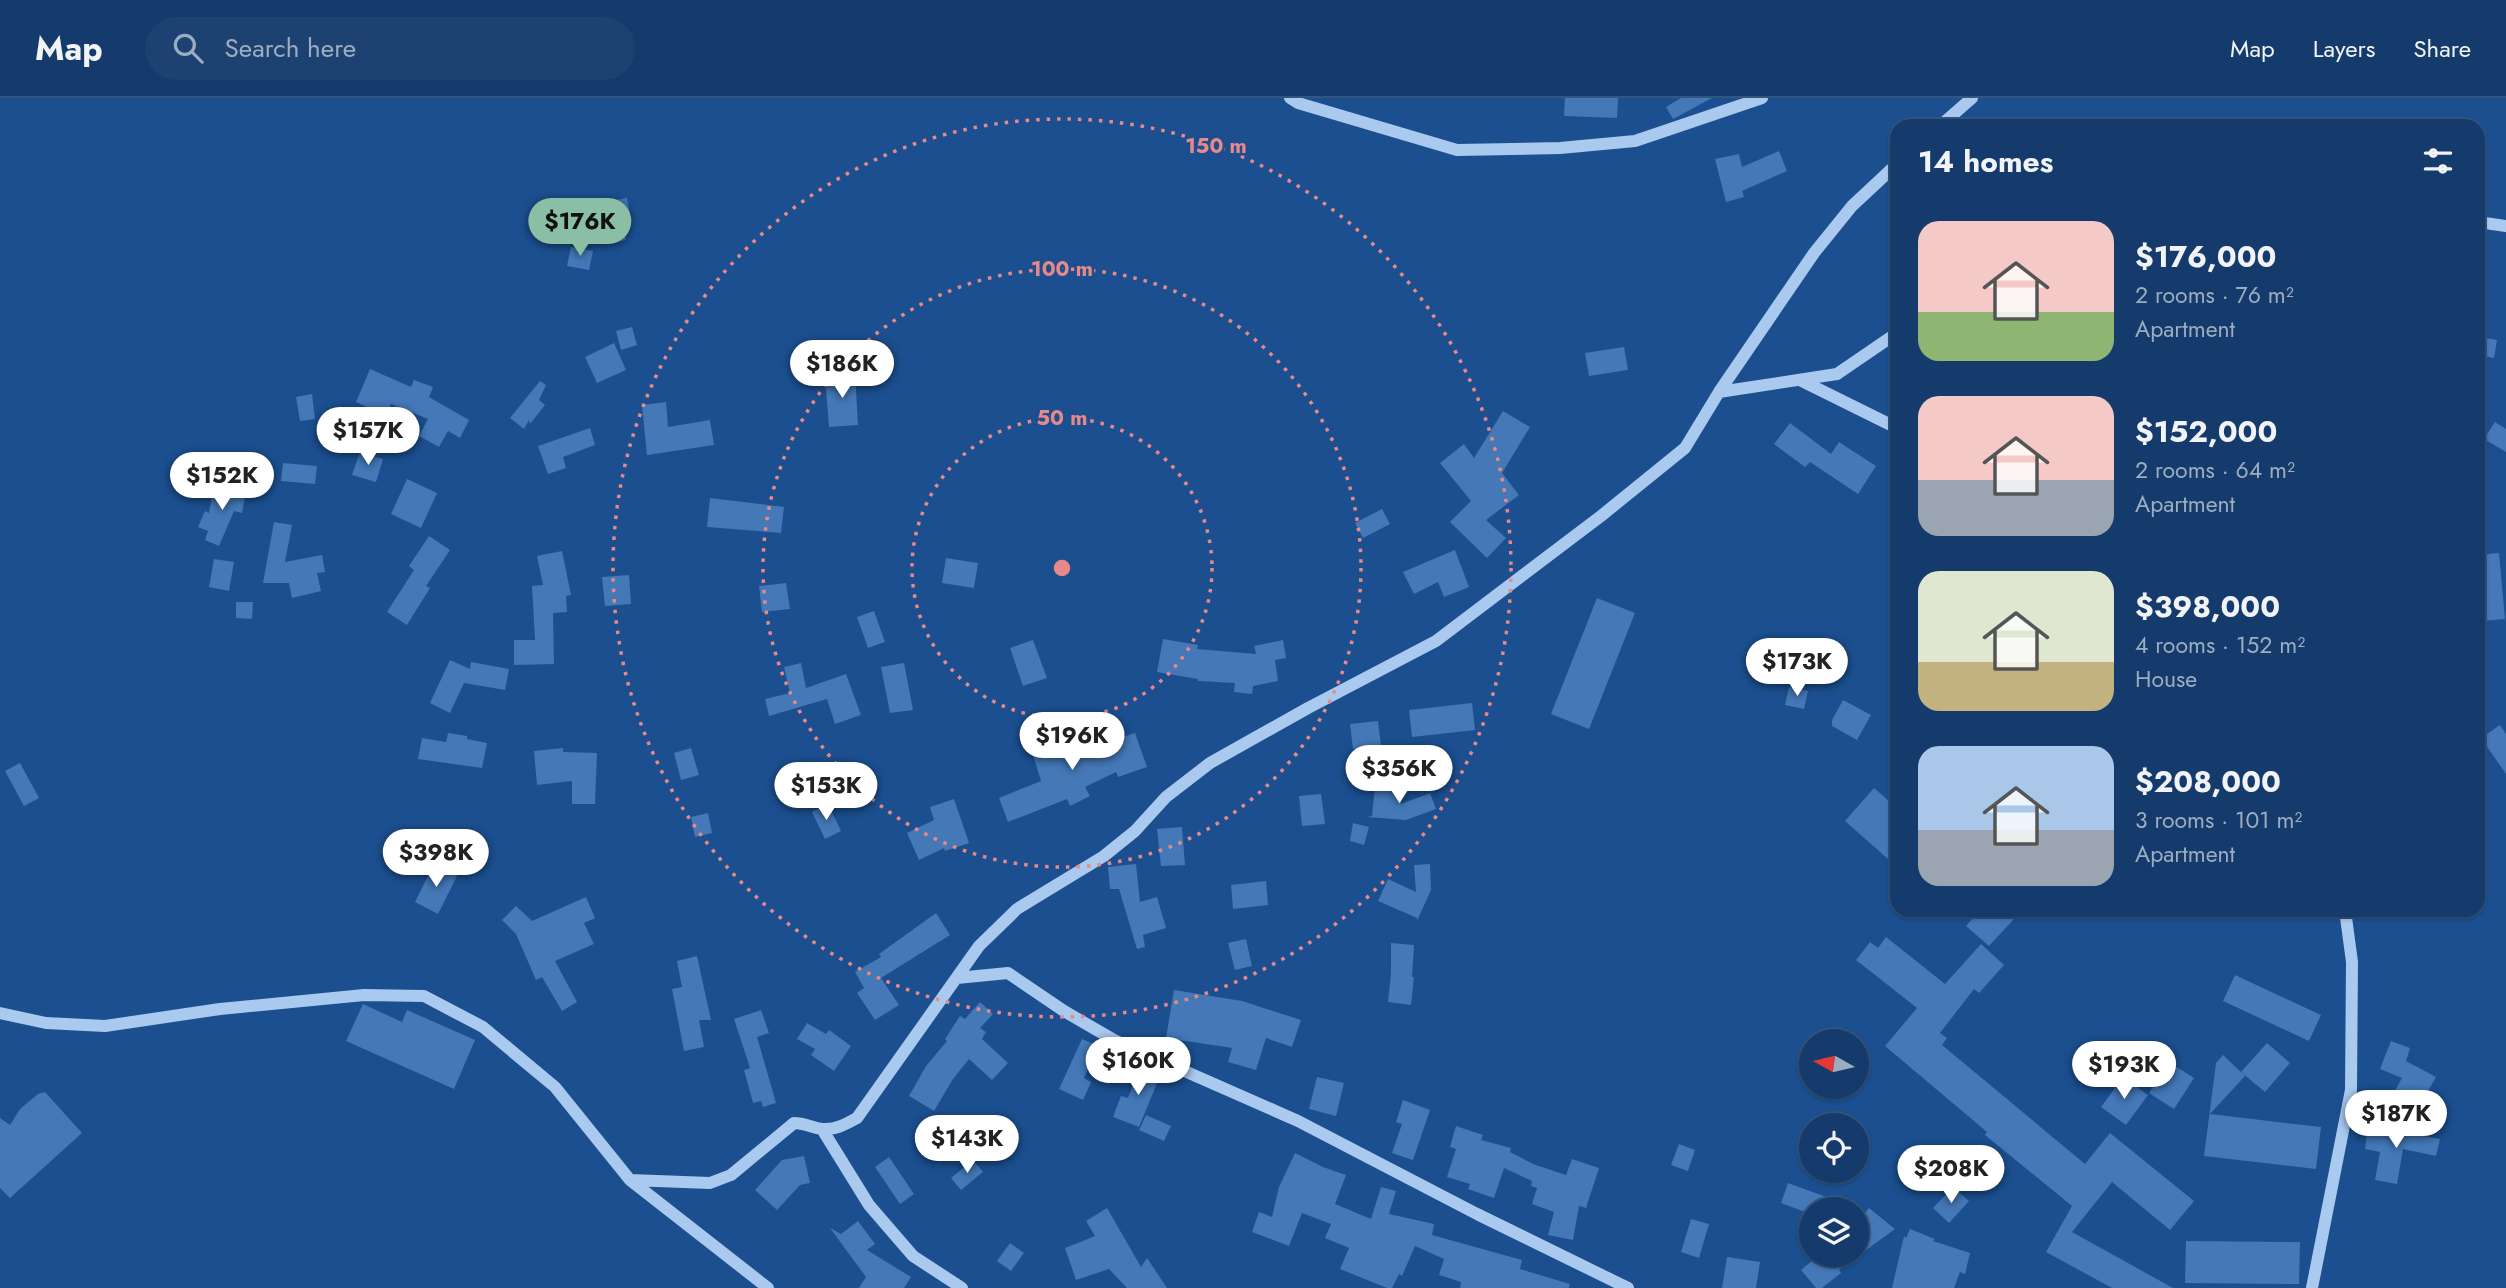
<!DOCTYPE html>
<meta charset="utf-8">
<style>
:root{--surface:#143b6b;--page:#1d4271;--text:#f1f3f6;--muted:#9dadc1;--line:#33557e;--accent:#8abfa5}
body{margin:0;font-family:Jost,sans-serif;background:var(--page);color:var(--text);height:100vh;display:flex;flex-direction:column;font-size:26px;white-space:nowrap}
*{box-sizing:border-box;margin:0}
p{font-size:23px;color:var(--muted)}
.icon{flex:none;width:38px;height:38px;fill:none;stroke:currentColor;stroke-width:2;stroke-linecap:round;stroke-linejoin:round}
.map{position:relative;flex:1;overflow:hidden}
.side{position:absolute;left:1890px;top:21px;width:595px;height:798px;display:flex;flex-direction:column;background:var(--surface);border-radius:21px;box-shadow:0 2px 5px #0004,0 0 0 2px var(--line)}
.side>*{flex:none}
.needle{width:46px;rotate:278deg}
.tools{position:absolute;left:1799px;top:931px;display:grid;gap:14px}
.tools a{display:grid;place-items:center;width:70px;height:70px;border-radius:50%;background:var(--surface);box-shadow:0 2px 5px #0004,0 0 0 2px var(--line);font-size:35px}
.price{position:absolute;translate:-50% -60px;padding:0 16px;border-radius:24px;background:#fff;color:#222;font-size:23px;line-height:46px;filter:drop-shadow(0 2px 4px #0008)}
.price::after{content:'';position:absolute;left:50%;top:42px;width:21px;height:16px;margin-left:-10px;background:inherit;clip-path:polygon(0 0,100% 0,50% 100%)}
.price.active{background:var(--accent);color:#111}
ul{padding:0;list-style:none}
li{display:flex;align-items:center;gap:21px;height:175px;padding:0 28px}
li span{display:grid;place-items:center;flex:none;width:196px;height:140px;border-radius:21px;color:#555}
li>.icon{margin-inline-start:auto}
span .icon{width:84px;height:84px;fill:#fffc;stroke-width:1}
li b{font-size:30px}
h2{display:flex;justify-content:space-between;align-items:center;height:84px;padding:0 28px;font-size:30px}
header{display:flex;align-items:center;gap:42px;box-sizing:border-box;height:98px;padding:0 35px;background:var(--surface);border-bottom:2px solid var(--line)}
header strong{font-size:33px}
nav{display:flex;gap:38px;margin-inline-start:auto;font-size:24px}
.search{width:490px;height:63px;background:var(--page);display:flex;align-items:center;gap:18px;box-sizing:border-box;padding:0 24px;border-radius:38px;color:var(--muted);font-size:26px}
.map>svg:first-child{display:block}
</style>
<header>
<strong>Map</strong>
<div class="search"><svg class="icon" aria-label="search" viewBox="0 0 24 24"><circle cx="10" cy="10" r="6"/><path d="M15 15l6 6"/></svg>Search here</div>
<nav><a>Map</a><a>Layers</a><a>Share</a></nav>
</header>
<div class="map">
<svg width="2506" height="1190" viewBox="0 0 2506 1190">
<rect width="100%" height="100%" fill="#1b4f8f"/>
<path fill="#4478b7" d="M 1565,0 L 1618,0 L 1617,20 L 1564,18 Z
M 1681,0 L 1712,0 L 1673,21 L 1666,9 Z
M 1779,53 L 1787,73 L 1742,93 L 1744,99 L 1726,104 L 1715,61 L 1739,56 L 1742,69 Z
M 627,100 L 630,116 L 621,117 L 626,142 L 606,146 L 599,105 Z
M 571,149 L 593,153 L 589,172 L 567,168 Z
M 632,229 L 637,247 L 621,252 L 616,233 Z
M 2478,239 L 2497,242 L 2494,260 L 2478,257 Z
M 614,245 L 626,272 L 597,285 L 585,259 Z
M 1624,249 L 1628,272 L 1589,278 L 1585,255 Z
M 370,271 L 411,289 L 414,282 L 433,289 L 429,299 L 469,322 L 460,340 L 448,333 L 439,349 L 419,338 L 428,321 L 391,306 L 386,318 L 356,304 Z
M 855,275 L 858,327 L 829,329 L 825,277 Z
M 540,283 L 546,287 L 539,302 L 545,307 L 530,326 L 529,322 L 524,331 L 510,320 Z
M 312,296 L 315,321 L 300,323 L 296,299 Z
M 666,304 L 668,329 L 710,322 L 714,347 L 647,357 L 642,307 Z
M 1503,313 L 1530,329 L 1502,375 L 1519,397 L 1486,422 L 1506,440 L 1487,460 L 1450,424 L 1471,403 L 1440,365 L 1464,346 L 1474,360 Z
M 2495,324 L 2506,331 L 2506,354 L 2484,341 Z
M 1790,325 L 1831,356 L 1839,344 L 1876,368 L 1858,396 L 1810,364 L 1805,369 L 1774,346 Z
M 590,330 L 595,347 L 563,359 L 566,370 L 548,376 L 538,348 Z
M 360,354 L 383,361 L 376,384 L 352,377 Z
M 283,365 L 317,368 L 315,386 L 281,383 Z
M 407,381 L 437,395 L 421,430 L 391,416 Z
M 214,387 L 246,393 L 242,415 L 234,413 L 219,448 L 205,442 L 208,433 L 198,429 L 205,413 L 209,415 Z
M 710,400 L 784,409 L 781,435 L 707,429 Z
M 1382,411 L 1390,426 L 1363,440 L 1355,425 Z
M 274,424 L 292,427 L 285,464 L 322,457 L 325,474 L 317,475 L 321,493 L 292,500 L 289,485 L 263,485 Z
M 429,438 L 450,452 L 426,488 L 430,490 L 407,527 L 387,514 L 414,472 L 409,468 Z
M 1455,452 L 1469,489 L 1444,499 L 1438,484 L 1414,496 L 1403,474 Z
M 562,453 L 571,497 L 566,498 L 567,514 L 553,515 L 554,566 L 514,567 L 514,542 L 535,542 L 532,488 L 543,487 L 537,458 Z
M 2499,455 L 2505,521 L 2483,523 L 2478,457 Z
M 946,460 L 978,465 L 974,490 L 942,485 Z
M 214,461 L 234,464 L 229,493 L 209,489 Z
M 629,477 L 631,506 L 605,508 L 602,479 Z
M 786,485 L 790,511 L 762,514 L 759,488 Z
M 1597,500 L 1635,515 L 1589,631 L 1551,616 Z
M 236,504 L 253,504 L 252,521 L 236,520 Z
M 874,513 L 885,544 L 868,550 L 857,519 Z
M 1163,541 L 1198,547 L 1197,551 L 1256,556 L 1254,548 L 1283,542 L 1286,560 L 1275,562 L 1278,583 L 1253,588 L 1252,596 L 1234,594 L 1235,585 L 1198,583 L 1198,581 L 1157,574 Z
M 1033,542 L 1047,580 L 1023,588 L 1010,550 Z
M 450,562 L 470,571 L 471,564 L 509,571 L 505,592 L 464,585 L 450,615 L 430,605 Z
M 801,565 L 806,590 L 846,576 L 861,617 L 835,626 L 827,601 L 769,618 L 765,601 L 790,595 L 784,569 Z
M 904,565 L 913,612 L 890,615 L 881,569 Z
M 1789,589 L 1808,593 L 1804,611 L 1785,607 Z
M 1843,602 L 1871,617 L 1857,642 L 1832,628 L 1832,622 Z
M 1472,605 L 1475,632 L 1412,639 L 1409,612 Z
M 1378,623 L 1381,648 L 1353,651 L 1350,626 Z
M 2500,627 L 2506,636 L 2506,676 L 2481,640 Z
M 1075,633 L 1081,653 L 1135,635 L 1147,669 L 1118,679 L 1116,674 L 1085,689 L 1090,698 L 1070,708 L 1067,701 L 1008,724 L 999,700 L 1041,683 L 1030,647 Z
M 448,635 L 467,638 L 467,641 L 487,645 L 482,670 L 418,661 L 422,640 L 446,644 Z
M 563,650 L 563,654 L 597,655 L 595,706 L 572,706 L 572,683 L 537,687 L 534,653 Z
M 691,650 L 699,677 L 681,682 L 674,655 Z
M 20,665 L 39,700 L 24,708 L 5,673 Z
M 1375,688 L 1403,690 L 1401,706 L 1430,695 L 1436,711 L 1406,722 L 1367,719 L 1372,718 Z
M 1874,690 L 1897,710 L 1897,769 L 1845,723 Z
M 1321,696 L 1325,726 L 1302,728 L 1299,698 Z
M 954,701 L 969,745 L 945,753 L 944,750 L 919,762 L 907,735 L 934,722 L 930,709 Z
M 828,706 L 841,733 L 825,741 L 812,714 Z
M 708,715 L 712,735 L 695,739 L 691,719 Z
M 1353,725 L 1369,729 L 1364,747 L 1350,743 Z
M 1182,729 L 1185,767 L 1161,768 L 1157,731 Z
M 434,766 L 457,778 L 438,816 L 415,804 Z
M 1136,766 L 1140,804 L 1157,799 L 1166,830 L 1143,837 L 1145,849 L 1137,851 L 1119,791 L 1110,791 L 1108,769 Z
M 1430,766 L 1431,792 L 1417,823 L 1417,820 L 1378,803 L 1388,781 L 1416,794 L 1414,767 Z
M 1266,783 L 1268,807 L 1233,811 L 1231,787 Z
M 586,799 L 595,820 L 584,825 L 594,846 L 555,863 L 577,904 L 562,913 L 542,879 L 536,882 L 516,836 L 502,822 L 516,808 L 532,823 Z
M 1980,812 L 2004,812 L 2014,821 L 1989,848 L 1966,828 Z
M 936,815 L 950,837 L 881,880 L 899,907 L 875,922 L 857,895 L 864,890 L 855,874 L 881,859 L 879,856 Z
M 1886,839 L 1945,886 L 1981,846 L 2004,867 L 1979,895 L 1974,891 L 1940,935 L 1947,940 L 1942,947 L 2085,1066 L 2110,1035 L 2194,1103 L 2170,1132 L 2112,1084 L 2072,1134 L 2173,1190 L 2112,1190 L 2046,1154 L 2072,1108 L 1985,1037 L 1987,1034 L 1885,948 L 1917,910 L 1856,862 L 1870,844 L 1878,850 Z
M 1246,841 L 1252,868 L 1235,872 L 1228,845 Z
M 1391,845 L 1414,847 L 1412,879 L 1414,879 L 1411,907 L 1388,904 L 1391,875 Z
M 697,858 L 711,922 L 699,922 L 704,949 L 684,953 L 672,891 L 682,889 L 677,863 Z
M 2235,877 L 2321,917 L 2309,943 L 2223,903 Z
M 1174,892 L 1242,903 L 1301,922 L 1292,949 L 1266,940 L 1256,972 L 1228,964 L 1232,950 L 1166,940 Z
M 980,904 L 993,916 L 980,930 L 986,934 L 982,941 L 1008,965 L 992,982 L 969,961 L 953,981 L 934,1013 L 909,998 L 926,968 L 947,943 L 945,941 L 960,918 L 965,921 Z
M 363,906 L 402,924 L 407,912 L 475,942 L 454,991 L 346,943 Z
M 761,912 L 769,935 L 757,939 L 776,1005 L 763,1009 L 761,1003 L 753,1005 L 744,972 L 750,970 L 734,921 Z
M 807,925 L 826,936 L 829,932 L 851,948 L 834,973 L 811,957 L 815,951 L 797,941 Z
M 1082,941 L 1098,948 L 1084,980 L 1091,984 L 1083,1002 L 1059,991 Z
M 2391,943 L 2410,950 L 2406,963 L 2436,979 L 2418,1011 L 2393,996 L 2402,980 L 2380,971 Z
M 2267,945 L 2290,965 L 2265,994 L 2241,974 Z
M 2223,957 L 2245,978 L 2210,1016 L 2321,1029 L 2316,1071 L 2204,1058 L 2216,965 Z
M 2169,964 L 2194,980 L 2174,1011 L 2149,995 Z
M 1141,967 L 1162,973 L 1139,1029 L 1113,1019 L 1121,998 L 1128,1000 Z
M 1317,979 L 1344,985 L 1336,1018 L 1309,1011 Z
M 2123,979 L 2148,997 L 2126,1027 L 2101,1009 Z
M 45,994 L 82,1035 L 10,1100 L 0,1090 L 0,1020 L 10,1027 L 20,1011 L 38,996 Z
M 1403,1002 L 1430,1012 L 1413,1062 L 1392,1055 L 1402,1026 L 1396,1024 Z
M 1146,1017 L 1171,1028 L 1164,1043 L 1139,1032 Z
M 1456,1028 L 1483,1037 L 1481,1042 L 1511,1050 L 1510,1054 L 1533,1066 L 1566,1077 L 1572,1061 L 1599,1070 L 1586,1110 L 1579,1108 L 1573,1142 L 1548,1137 L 1554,1114 L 1532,1106 L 1537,1090 L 1531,1088 L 1532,1083 L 1504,1070 L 1494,1100 L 1468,1091 L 1470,1086 L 1447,1079 L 1456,1051 L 1450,1049 Z
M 2368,1028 L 2440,1041 L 2436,1058 L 2403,1051 L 2397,1086 L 2375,1082 L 2380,1054 L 2365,1051 Z
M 1679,1046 L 1695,1052 L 1688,1073 L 1671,1067 Z
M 1295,1055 L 1323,1069 L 1346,1077 L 1335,1106 L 1371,1121 L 1381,1089 L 1396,1093 L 1389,1116 L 1434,1126 L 1432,1137 L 1522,1162 L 1520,1171 L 1570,1186 L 1569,1190 L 1460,1190 L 1461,1184 L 1439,1177 L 1444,1161 L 1415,1148 L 1402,1178 L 1399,1176 L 1392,1190 L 1387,1190 L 1340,1171 L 1349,1150 L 1325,1140 L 1331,1126 L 1302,1115 L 1289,1148 L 1252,1134 L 1259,1114 L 1272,1119 L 1279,1089 Z
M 804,1058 L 810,1085 L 800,1087 L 777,1112 L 755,1092 L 782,1062 Z
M 889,1059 L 914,1096 L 900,1106 L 875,1069 Z
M 973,1062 L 983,1074 L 961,1092 L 951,1080 Z
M 1788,1085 L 1854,1109 L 1854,1111 L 1811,1111 L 1811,1116 L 1781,1105 Z
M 1953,1089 L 1969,1103 L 1949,1125 L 1933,1110 Z
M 1107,1110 L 1141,1169 L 1147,1160 L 1167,1190 L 1127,1190 L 1109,1171 L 1076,1182 L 1065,1150 L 1095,1138 L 1086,1123 Z
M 1869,1110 L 1895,1131 L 1839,1172 L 1841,1175 L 1822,1190 L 1816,1190 L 1801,1172 L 1819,1157 L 1857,1157 L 1857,1125 Z
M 1691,1121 L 1709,1126 L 1699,1160 L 1681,1154 Z
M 858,1123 L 875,1146 L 867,1152 L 911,1179 L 904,1190 L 859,1190 L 866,1179 L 830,1130 L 841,1136 Z
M 1910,1131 L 1935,1141 L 1933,1143 L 1970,1155 L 1965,1176 L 1960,1174 L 1954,1190 L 1892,1190 L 1904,1138 L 1906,1140 Z
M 2186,1143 L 2300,1144 L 2299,1186 L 2185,1185 Z
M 1010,1145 L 1024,1155 L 1011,1173 L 997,1163 Z
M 1727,1159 L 1760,1164 L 1756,1190 L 1722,1190 Z"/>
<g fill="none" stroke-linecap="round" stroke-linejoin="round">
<path stroke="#a9c9ee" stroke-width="12" d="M 1290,0 L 1298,5 L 1457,52 L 1560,50 L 1635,43 L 1762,0
M 1940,28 L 1972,0
M 2478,124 L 2506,128
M 1800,282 L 1897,330
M 1719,294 L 1837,276 L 1897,235
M 957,880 L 1008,875 L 1064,913 L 1114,942 L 1298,1023 L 1477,1116 L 1628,1190
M 0,915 L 46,925 L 105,928 L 220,911 L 364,897 L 424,898 L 483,929 L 555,989 L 630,1082 L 768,1190
M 822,1031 L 869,1107 L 913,1158 L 962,1190
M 630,1082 L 710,1085 L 731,1077 L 794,1025 C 805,1025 812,1030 823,1031 C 836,1032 846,1026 857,1020 L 979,848 L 1017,811 L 1104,758 L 1135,733 L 1166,699 L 1210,665 L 1308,610 L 1436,543 L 1601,418 L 1685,350 L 1719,294 L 1814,155 L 1852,108 L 1897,66
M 2312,1190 L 2351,992 L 2352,864 L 2345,812"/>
</g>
<g fill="none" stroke="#e88989" stroke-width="3.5" stroke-dasharray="3.5 7">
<circle cx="1062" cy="470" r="150"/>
<circle cx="1062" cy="470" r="299"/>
<circle cx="1062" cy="470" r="449"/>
</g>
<circle cx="1062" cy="470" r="10" fill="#e88989" stroke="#1b4f8f" stroke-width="3.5"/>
<g font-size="21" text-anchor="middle" font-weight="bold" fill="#e88989" stroke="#1b4f8f" stroke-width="5" stroke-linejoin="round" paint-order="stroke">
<text x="1216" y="55">150 m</text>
<text x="1062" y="178">100 m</text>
<text x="1062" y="327">50 m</text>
</g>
</svg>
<div class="tools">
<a><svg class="needle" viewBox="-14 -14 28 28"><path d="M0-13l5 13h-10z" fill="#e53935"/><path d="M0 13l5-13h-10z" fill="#9dadc1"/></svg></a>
<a><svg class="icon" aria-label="locate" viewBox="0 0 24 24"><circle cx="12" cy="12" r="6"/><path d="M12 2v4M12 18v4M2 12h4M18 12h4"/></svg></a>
<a><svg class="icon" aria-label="layers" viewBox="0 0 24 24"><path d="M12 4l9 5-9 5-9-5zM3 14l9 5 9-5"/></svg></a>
</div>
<b class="price active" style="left:580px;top:160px">$176K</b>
<b class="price" style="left:842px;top:302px">$186K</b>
<b class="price" style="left:368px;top:369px">$157K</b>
<b class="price" style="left:222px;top:414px">$152K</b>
<b class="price" style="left:1797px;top:600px">$173K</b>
<b class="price" style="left:1072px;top:674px">$196K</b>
<b class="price" style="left:1399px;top:707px">$356K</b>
<b class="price" style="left:826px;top:724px">$153K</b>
<b class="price" style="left:436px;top:791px">$398K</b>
<b class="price" style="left:1138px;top:999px">$160K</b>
<b class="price" style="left:2124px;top:1003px">$193K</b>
<b class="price" style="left:2396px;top:1052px">$187K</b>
<b class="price" style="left:967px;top:1077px">$143K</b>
<b class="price" style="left:1951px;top:1107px">$208K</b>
<section class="side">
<h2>14 homes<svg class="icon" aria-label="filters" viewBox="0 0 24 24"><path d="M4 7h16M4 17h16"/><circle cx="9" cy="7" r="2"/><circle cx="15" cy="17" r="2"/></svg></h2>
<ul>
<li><span style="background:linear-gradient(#f6c9c9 65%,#8fb573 0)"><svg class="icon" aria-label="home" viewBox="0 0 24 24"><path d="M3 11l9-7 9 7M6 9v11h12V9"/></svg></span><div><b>$176,000</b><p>2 rooms · 76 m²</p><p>Apartment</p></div></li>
<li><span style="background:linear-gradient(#f6c9c9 60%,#9aa5b1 0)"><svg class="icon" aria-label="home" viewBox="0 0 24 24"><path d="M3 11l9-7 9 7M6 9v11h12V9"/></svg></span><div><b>$152,000</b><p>2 rooms · 64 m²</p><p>Apartment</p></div></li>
<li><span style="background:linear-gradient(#dfe7d0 65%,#c2b280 0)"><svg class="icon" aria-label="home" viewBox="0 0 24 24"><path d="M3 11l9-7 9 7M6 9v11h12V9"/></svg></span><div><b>$398,000</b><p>4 rooms · 152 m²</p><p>House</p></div></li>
<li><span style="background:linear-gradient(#a9c7e8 60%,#9aa5b1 0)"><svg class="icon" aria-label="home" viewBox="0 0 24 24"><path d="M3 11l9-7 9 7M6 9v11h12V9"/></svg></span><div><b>$208,000</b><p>3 rooms · 101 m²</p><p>Apartment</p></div></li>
</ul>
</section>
</div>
